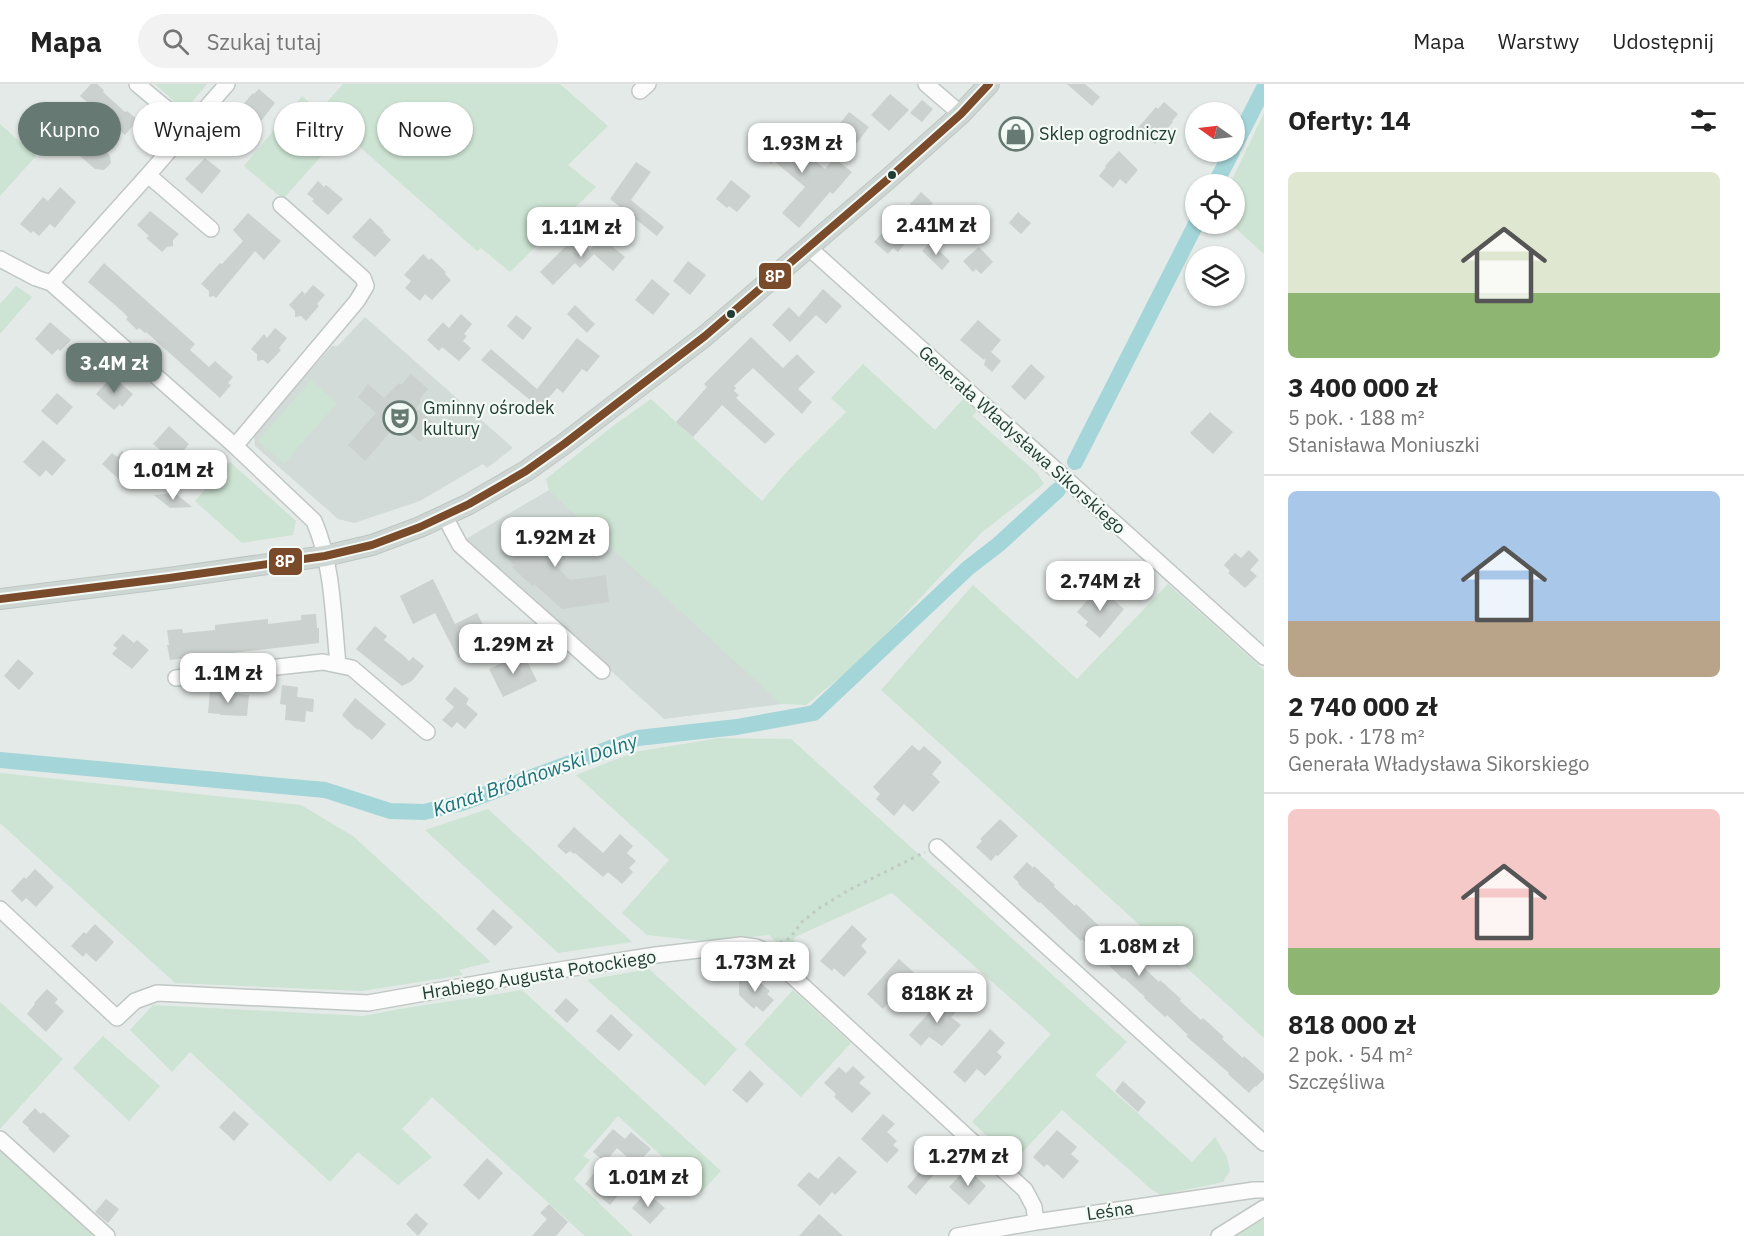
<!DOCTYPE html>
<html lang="pl">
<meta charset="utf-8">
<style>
:root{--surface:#fff;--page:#f2f2f2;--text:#222;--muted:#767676;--line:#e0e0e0;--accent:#667a73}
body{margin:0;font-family:"IBM Plex Sans",sans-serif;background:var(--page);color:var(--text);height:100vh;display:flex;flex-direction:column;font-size:22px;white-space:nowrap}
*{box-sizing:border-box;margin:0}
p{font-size:20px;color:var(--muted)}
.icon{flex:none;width:33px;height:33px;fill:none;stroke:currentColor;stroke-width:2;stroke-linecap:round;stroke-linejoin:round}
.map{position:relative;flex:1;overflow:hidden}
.sheet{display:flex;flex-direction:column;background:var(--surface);width:480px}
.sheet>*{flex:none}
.top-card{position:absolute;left:18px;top:18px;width:570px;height:54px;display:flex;gap:12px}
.needle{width:39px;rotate:284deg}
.buttons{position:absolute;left:1185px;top:18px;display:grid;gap:12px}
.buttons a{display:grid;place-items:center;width:60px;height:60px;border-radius:50%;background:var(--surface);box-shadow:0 2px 4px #0004;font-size:30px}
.price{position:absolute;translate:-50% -51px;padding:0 14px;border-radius:12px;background:#fff;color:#222;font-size:20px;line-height:39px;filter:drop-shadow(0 2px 3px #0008)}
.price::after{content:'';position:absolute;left:50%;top:36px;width:18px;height:14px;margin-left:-9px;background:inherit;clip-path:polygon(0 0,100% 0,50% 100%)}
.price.current{background:var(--accent);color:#fff}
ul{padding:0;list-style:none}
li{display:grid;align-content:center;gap:12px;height:318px;padding:0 24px}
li+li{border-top:2px solid var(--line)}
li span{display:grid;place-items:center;height:186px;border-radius:9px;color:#555}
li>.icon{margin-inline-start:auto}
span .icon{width:108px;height:108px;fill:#fffc;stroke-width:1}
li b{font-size:26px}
h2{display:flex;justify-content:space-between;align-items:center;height:72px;padding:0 24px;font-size:26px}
.pill{padding:0 21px;border-radius:27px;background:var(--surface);box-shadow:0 2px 4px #0004;font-size:21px;line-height:54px}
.pill.current{background:var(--accent);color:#fff}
header{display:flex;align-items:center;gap:36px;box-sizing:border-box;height:84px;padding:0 30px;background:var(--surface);border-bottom:2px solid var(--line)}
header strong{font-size:28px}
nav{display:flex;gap:33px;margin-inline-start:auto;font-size:21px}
.search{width:420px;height:54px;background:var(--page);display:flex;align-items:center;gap:15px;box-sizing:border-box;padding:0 21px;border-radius:33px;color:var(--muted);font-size:22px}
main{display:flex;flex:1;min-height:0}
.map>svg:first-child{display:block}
</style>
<header>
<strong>Mapa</strong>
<div class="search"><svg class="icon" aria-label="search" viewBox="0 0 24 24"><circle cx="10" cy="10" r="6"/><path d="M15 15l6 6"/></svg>Szukaj tutaj</div>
<nav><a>Mapa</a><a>Warstwy</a><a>Udostępnij</a></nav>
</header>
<main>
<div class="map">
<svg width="1264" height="1152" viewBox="0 0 1264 1152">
<rect width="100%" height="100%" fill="#e4eae7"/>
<path fill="#d2dbd7" d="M 365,233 L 513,364 L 487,384 L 483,380 L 420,417 L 354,439 L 338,435 L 255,362 L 254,351 L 332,262 L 338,262 Z
M 549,406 L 782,620 L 664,635 L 466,455 Z"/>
<path fill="#cde3d3" d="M 155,0 L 207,0 L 191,19 L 177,20 Z
M 343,0 L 560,0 L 608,42 L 568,81 L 596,103 L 510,188 L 481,164 L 477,167 L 343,48 L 283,115 L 244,82 L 302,12 L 319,27 Z
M 1264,29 L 1264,170 L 1231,140 L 1234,140 L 1234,100 L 1230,100 Z
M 0,40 L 36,72 L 0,112 Z
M 16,202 L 32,213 L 0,250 L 0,220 Z
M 863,280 L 935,346 L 963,315 L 977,327 L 972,332 L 1037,389 L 1044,400 L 981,449 L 865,573 L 806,621 L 781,620 L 549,406 L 546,395 L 613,342 L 651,315 L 762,417 L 791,383 L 846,328 L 831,314 Z
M 311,296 L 337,319 L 284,380 L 258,357 Z
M 230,378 L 296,437 L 293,451 L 242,459 L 195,417 Z
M 1168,500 L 1264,586 L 1264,954 L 881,606 L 973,501 L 1077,595 Z
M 719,654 L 791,655 L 1127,958 L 1095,991 L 1192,1078 L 1215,1053 L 1227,1073 L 1230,1087 L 1223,1098 L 1161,1111 L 1151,1105 L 1062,1026 L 1014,1077 L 972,1038 L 1051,950 L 892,809 L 795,853 L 790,871 L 769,851 L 711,858 L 647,851 L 622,829 L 669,776 L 576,691 L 635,668 Z
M 0,689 L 301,721 L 353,752 L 491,878 L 459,886 L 463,891 L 362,907 L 175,899 L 0,739 Z
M 488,725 L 632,858 L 558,869 L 425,746 Z
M 649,885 L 737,965 L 705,1002 L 587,896 Z
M 522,906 L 721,1087 L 701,1108 L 618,1032 L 583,1072 L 590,1076 L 574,1095 L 633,1152 L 585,1152 L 432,1013 L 402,1045 L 432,1073 L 398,1101 L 358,1068 L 330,1098 L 190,968 L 172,988 L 130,946 L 153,921 L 363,932 C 416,921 469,915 522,906 Z
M 793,906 L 851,959 L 801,1013 L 744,960 Z
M 0,918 L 63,975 L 0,1045 Z
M 103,952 L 160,1002 L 129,1037 L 73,984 Z
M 0,1062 L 99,1152 L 0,1152 Z
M 1264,1135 L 1264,1152 L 1234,1152 Z"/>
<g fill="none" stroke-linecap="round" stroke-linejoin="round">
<path stroke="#a4d5d8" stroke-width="16" d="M 1234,63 L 1264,4
M 1215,100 L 1232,68
M 1075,378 L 1196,140
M 0,676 L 325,706 L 390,727 L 424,728 L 462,719 L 638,654 L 737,643 L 814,629 L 968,484 L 999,460 L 1058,406"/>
</g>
<path fill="#cbd1ce" d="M 91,0 L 97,0 L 104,6 L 103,8 L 125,28 L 127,27 L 138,36 L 125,51 L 80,12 Z
M 1067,0 L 1085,0 L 1100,13 L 1092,22 Z
M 259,5 L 275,19 L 261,37 L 246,52 L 230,38 L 234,33 L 233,32 L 253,9 L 254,10 Z
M 890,10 L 909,26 L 889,47 L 871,31 Z
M 922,16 L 933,25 L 922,38 L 910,29 Z
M 1164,18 L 1178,30 L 1172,37 L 1173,38 L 1155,60 L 1137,45 L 1156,23 L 1158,25 Z
M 849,28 L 869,43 L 857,59 L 837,43 Z
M 1013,32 L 1034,51 L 1018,68 L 998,50 Z
M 772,40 L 825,85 L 834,74 L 852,88 L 833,110 L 830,108 L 799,144 L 782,129 L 805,103 L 774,77 L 771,80 L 757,68 L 766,56 L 761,52 Z
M 91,49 L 110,72 L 111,79 L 104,86 L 95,85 L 74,67 Z
M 1119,67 L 1138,86 L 1126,100 L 1120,95 L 1113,104 L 1099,92 L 1106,83 L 1105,82 Z
M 205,74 L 221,87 L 202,110 L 185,95 Z
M 636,78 L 651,88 L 631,116 L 664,143 L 657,152 L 610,115 Z
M 731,96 L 751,112 L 737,128 L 729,122 L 727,124 L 716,115 Z
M 318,97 L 324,103 L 326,101 L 343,115 L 328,131 L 312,117 L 314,115 L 307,110 Z
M 60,103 L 76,118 L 55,144 L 50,140 L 39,152 L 33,147 L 31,149 L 20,140 L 43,113 L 48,117 Z
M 921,108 L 933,119 L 922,131 L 910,120 Z
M 150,127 L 179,150 L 173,156 L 173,162 L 167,163 L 162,168 L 146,154 L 149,152 L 137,141 Z
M 1018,128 L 1031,139 L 1021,150 L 1009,139 Z
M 248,129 L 281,157 L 264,176 L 255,167 L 216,214 L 214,212 L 209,213 L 209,207 L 201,200 L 220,179 L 222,180 L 243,157 L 233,146 Z
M 370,134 L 384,147 L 383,148 L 391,156 L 375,173 L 352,153 Z
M 889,141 L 907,157 L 898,168 L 893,164 L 888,170 L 874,158 Z
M 576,152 L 590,166 L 601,153 L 625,173 L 613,187 L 594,170 L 580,184 L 575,179 L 553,201 L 540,188 Z
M 930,158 L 950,177 L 942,186 L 922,167 Z
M 979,163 L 993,178 L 981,190 L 976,185 L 973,188 L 963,177 Z
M 423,170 L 429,176 L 431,174 L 446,188 L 445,190 L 451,196 L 432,216 L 425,210 L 420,217 L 405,204 L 411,197 L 404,191 Z
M 688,177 L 706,191 L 690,211 L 673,197 Z
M 104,179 L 195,260 L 190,266 L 209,283 L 215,277 L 233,293 L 228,299 L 231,301 L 220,314 L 146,248 L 145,249 L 139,244 L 137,246 L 126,235 L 128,233 L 123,228 L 88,198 Z
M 652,195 L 670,210 L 653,231 L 635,216 Z
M 313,201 L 325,211 L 317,220 L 319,222 L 306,237 L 301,232 L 295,233 L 295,227 L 289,221 L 302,207 L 305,210 Z
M 823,205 L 842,222 L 826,240 L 816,231 L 790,258 L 772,241 L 789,223 L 799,233 Z
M 575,221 L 595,240 L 587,249 L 567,230 Z
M 461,230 L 472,240 L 464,250 L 467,252 L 463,257 L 471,264 L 459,277 L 442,263 L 439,267 L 427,256 L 443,238 L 449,244 Z
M 516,231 L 532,244 L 523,256 L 507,242 Z
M 978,236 L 1001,256 L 991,268 L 1001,277 L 992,288 L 984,281 L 986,274 L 984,276 L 960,256 Z
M 50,238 L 71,256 L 60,267 L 58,265 L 52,271 L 35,255 Z
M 275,244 L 287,254 L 279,264 L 281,266 L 268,280 L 263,276 L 257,277 L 257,270 L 251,265 L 264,250 L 267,254 Z
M 751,253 L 783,284 L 797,270 L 815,288 L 798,305 L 812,318 L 802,330 L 753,284 L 734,302 L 736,304 L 734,307 L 739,311 L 736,314 L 775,350 L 765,360 L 722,321 L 693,353 L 676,338 L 707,303 L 704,300 Z
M 577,254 L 600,272 L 587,288 L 582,285 L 563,309 L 557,304 L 540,324 L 481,276 L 491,265 L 537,305 Z
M 1031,280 L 1045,293 L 1025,316 L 1011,303 Z
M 411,290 L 428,305 L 419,316 L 421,318 L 416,324 L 435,340 L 420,358 L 398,339 L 365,377 L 348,361 L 376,329 L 358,313 L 368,300 L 384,314 L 399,299 L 401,301 Z
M 112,292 L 133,310 L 122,323 L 120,320 L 114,326 L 96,310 Z
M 57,309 L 73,323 L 57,341 L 41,327 Z
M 1210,328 L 1233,348 L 1213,370 L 1190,349 Z
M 169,342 L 189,360 L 179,372 L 176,370 L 171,375 L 153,360 Z
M 43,356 L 66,376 L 52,392 L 46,386 L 40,393 L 23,378 Z
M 122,367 L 134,379 L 129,385 L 132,387 L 122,398 L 102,380 L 112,369 L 117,373 Z
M 175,409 L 192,423 L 170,424 L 154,411 Z
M 557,434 L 578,452 L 553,479 L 570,496 L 606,491 L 609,518 L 562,525 L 534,500 L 532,502 L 512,483 L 514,481 L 500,468 L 524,453 L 529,457 L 544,442 L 547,445 Z
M 1249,466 L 1259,476 L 1250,486 L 1257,492 L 1245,504 L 1228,489 L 1230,487 L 1224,481 L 1235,469 L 1241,474 Z
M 433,495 L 455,540 L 477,529 L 491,557 L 458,574 L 435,529 L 413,540 L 400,512 Z
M 1099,503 L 1124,525 L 1100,554 L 1085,541 L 1088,538 L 1077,528 Z
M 316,530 L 317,544 L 319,544 L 319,559 L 170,576 L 167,561 L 169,561 L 167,546 L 182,545 L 183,549 L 215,546 L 215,541 L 268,535 L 268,540 L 301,536 L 301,531 Z
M 375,542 L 387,552 L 384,556 L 404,572 L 409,577 L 413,573 L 424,582 L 412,597 L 402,602 L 356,565 Z
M 123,550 L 134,559 L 137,556 L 149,566 L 132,585 L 112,570 L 117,564 L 113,561 Z
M 523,569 L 537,597 L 503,613 L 489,585 Z
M 18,575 L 34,589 L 19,606 L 4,592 Z
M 282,601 L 298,603 L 297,613 L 314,615 L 313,628 L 306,627 L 305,638 L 285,636 L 286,621 L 280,620 Z
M 455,603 L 469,615 L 466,620 L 478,630 L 465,645 L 457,638 L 452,644 L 442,636 L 454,623 L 445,615 Z
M 210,607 L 249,611 L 247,632 L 220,631 L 220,630 L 208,629 Z
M 355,614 L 386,640 L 372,656 L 359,645 L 358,646 L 353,642 L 342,631 Z
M 912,661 L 919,667 L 924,662 L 942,678 L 932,690 L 940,698 L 913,728 L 904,720 L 894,732 L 876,715 L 880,710 L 873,703 Z
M 1000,735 L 1018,752 L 998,772 L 996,771 L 991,777 L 976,763 L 982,757 L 980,755 Z
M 574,743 L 603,769 L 620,750 L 633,762 L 627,769 L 636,777 L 629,784 L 633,788 L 622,800 L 608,788 L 603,793 L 575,769 L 574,770 L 570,767 L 566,770 L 557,762 Z
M 1027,778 L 1033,784 L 1034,782 L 1055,801 L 1054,803 L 1075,822 L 1076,820 L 1117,859 L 1118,858 L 1139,877 L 1138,878 L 1159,898 L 1160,896 L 1181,915 L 1180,917 L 1201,936 L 1203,934 L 1224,953 L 1222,955 L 1243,974 L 1244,972 L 1264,990 L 1264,995 L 1256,1003 L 1255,1002 L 1249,1009 L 1228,990 L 1229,989 L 1186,952 L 1188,951 L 1167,931 L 1165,933 L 1144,914 L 1145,913 L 1124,894 L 1123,895 L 1082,855 L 1081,857 L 1040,818 L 1039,819 L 1018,800 L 1019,799 L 1013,793 Z
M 35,785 L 54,803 L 36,823 L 26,814 L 22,818 L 11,807 L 24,793 L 26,795 Z
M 493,825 L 513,843 L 495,862 L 476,845 Z
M 95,840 L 114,858 L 96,878 L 86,869 L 83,873 L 71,862 L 84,848 L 86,850 Z
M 852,841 L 867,855 L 861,862 L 867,868 L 844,893 L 834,884 L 832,887 L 820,877 Z
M 899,875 L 922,896 L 896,925 L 888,919 L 883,925 L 867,910 Z
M 749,889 L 770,907 L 767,910 L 774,916 L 763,928 L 756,922 L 754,925 L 739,911 L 739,894 L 744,895 Z
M 47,905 L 58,915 L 55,919 L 64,927 L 46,948 L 27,930 L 35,920 L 34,919 Z
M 943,913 L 958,926 L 951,933 L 961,941 L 942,962 L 929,953 L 921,962 L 909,951 Z
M 566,914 L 579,926 L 567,939 L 554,927 Z
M 611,930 L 633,951 L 619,967 L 596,947 Z
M 990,945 L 1005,959 L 997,968 L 1002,973 L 985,992 L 977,985 L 965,999 L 953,988 Z
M 853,982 L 865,993 L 859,999 L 871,1009 L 852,1029 L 834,1013 L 836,1010 L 824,999 L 839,983 L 846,989 Z
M 750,986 L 764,1000 L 747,1019 L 732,1006 Z
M 1123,997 L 1146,1018 L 1138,1028 L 1115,1007 Z
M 35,1024 L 41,1030 L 43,1028 L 70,1052 L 54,1069 L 28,1045 L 29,1044 L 22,1038 Z
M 234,1027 L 249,1040 L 234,1057 L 219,1043 Z
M 883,1030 L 895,1040 L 887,1048 L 897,1057 L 893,1061 L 899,1066 L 887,1079 L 861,1055 Z
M 613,1045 L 625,1055 L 631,1048 L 651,1065 L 636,1081 L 617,1064 L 605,1078 L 593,1068 Z
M 1057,1046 L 1077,1063 L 1071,1070 L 1079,1077 L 1063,1095 L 1047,1080 L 1044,1083 L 1033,1073 Z
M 839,1072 L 857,1088 L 835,1111 L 832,1108 L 820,1122 L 797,1101 L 809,1088 L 818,1095 Z
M 487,1074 L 503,1089 L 479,1116 L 463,1101 Z
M 925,1082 L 934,1090 L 916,1111 L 907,1103 Z
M 967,1084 L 986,1102 L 969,1121 L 949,1103 Z
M 595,1088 L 620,1109 L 610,1121 L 585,1100 Z
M 646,1108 L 665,1124 L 650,1140 L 632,1124 Z
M 106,1115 L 119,1125 L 108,1139 L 95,1128 Z
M 549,1120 L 568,1138 L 556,1152 L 532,1152 L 547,1135 L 540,1129 Z
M 416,1129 L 428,1140 L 418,1152 L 406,1140 Z
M 819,1130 L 843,1152 L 799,1152 Z"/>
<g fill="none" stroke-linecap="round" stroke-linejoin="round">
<g stroke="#c1c7c4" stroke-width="18">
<path id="minor" d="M 137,0 L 162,21 L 191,43
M 926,0 L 961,30
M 640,7 L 648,0
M 148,91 L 211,145
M 807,162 L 1264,573
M 0,175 L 36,194 L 51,199 L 235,362 L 314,437 C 333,481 333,532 338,580
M 51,199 L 148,91 L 227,0
M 235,362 L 357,217 L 366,202 L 363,194 L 281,121
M 445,433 L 460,461 L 602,587
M 176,594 L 323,578 L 352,584 L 427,648
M 937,763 L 1264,1059
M 0,825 L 117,934 L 135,917 L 157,909 L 368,919 L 515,893 L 656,871 L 741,861 L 756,863 L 765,867 L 1025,1106 L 1034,1123 L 1036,1138
M 0,1055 L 107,1152
M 957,1152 L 1036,1138 L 1254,1106 L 1264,1106
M 1219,1152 L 1264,1124"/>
</g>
<g stroke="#bdc6c2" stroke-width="22">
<path id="major" d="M 0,515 L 169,494 L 325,472 L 372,461 L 420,443 L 469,420 L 526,387 L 564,360 L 705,252 L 888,95 L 961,30 L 989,0"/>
</g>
<path stroke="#c1cac5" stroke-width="3" stroke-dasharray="3 4.5" stroke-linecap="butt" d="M 780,859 L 790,854 L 802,838 L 818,825 L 847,807 L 925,768"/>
<use href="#minor" stroke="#fbfcfb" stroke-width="15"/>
<use href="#major" stroke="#ced6d3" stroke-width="20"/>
<g stroke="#f3f9f5" stroke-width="12">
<path id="bus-1" d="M 0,515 L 169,494 L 325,472 L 372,461 L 420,443 L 469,420 L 526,387 L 564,360 L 705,252 L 888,95 L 961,30 L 989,0"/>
</g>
<use href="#bus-1" stroke="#7a4b2a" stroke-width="8"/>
</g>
<defs>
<g id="shop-ring" transform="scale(1.725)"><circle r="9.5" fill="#f3f9f5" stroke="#667a73" stroke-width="1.5"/><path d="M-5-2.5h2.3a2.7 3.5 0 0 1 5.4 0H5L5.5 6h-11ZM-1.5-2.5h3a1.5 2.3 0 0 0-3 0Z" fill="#667a73"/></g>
<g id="theatre-ring" transform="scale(1.725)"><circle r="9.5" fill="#f3f9f5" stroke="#667a73" stroke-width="1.5"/><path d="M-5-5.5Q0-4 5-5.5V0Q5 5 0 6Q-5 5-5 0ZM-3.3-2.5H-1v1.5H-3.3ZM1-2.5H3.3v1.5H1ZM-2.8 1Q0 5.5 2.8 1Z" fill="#667a73"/></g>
</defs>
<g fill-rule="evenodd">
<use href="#shop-ring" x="1016" y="50"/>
<use href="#theatre-ring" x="400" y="334"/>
</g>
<g fill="#223e34" stroke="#f3f9f5" stroke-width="2">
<circle cx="892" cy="91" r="5"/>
<circle cx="731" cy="230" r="5"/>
</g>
<g text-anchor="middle" stroke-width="4.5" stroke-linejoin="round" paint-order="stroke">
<g font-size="18" fill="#223e34" stroke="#f3f9f5" text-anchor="start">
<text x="1039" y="56">Sklep ogrodniczy</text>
<text x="423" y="330">Gminny ośrodek<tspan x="423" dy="21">kultury</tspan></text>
</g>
<g font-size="18" fill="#223e34" stroke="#f3f9f5">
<text transform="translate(1022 356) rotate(42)" y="6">Generała Władysława Sikorskiego</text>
<text transform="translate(539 891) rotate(-9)" y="6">Hrabiego Augusta Potockiego</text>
<text transform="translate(1110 1127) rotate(-8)" y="6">Leśna</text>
</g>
<g font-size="20" font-style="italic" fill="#1b727b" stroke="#f3f9f5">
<text transform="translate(535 691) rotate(-19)" y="7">Kanał Bródnowski Dolny</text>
</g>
</g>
<g stroke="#f3f9f5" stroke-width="2">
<rect x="758" y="178" width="34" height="28" rx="6" fill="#7a4b2a"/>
<rect x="268" y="463" width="35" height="29" rx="6" fill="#7a4b2a"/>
</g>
<g font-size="16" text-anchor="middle" font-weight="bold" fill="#fff">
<text x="775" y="198">8P</text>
<text x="285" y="483">8P</text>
</g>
</svg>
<div class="buttons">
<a><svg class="needle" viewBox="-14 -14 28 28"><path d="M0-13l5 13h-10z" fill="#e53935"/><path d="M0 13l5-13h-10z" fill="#767676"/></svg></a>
<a><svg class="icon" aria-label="locate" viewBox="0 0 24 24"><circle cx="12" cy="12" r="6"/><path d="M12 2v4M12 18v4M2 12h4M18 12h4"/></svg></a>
<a><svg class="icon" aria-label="layers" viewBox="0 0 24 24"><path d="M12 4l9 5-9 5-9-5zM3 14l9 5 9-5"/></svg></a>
</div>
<b class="price" style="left:802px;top:90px">1.93M zł</b>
<b class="price" style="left:936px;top:172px">2.41M zł</b>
<b class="price" style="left:581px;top:174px">1.11M zł</b>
<b class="price current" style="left:114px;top:310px">3.4M zł</b>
<b class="price" style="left:173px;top:417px">1.01M zł</b>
<b class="price" style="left:555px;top:484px">1.92M zł</b>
<b class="price" style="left:1100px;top:528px">2.74M zł</b>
<b class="price" style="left:513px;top:591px">1.29M zł</b>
<b class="price" style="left:228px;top:620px">1.1M zł</b>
<b class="price" style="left:1139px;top:893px">1.08M zł</b>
<b class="price" style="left:755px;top:909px">1.73M zł</b>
<b class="price" style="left:937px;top:940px">818K zł</b>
<b class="price" style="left:968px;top:1103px">1.27M zł</b>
<b class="price" style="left:648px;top:1124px">1.01M zł</b>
<div class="top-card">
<a class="pill current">Kupno</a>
<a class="pill">Wynajem</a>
<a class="pill">Filtry</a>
<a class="pill">Nowe</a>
</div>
</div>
<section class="sheet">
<h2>Oferty: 14<svg class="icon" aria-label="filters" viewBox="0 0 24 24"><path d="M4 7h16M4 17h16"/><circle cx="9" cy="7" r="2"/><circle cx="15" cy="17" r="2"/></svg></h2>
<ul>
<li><span style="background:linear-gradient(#dfe7d0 65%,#8fb573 0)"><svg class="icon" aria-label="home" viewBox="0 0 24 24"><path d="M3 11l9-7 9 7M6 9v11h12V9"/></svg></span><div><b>3 400 000 zł</b><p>5 pok. · 188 m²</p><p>Stanisława Moniuszki</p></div></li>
<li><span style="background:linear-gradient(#a9c7e8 70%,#b9a48a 0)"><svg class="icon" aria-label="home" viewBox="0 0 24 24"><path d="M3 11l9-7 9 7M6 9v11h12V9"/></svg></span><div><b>2 740 000 zł</b><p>5 pok. · 178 m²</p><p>Generała Władysława Sikorskiego</p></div></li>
<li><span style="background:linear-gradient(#f6c9c9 75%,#8fb573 0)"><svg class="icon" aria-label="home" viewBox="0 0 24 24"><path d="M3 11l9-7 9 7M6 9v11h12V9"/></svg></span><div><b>818 000 zł</b><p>2 pok. · 54 m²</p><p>Szczęśliwa</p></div></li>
</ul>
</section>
</main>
